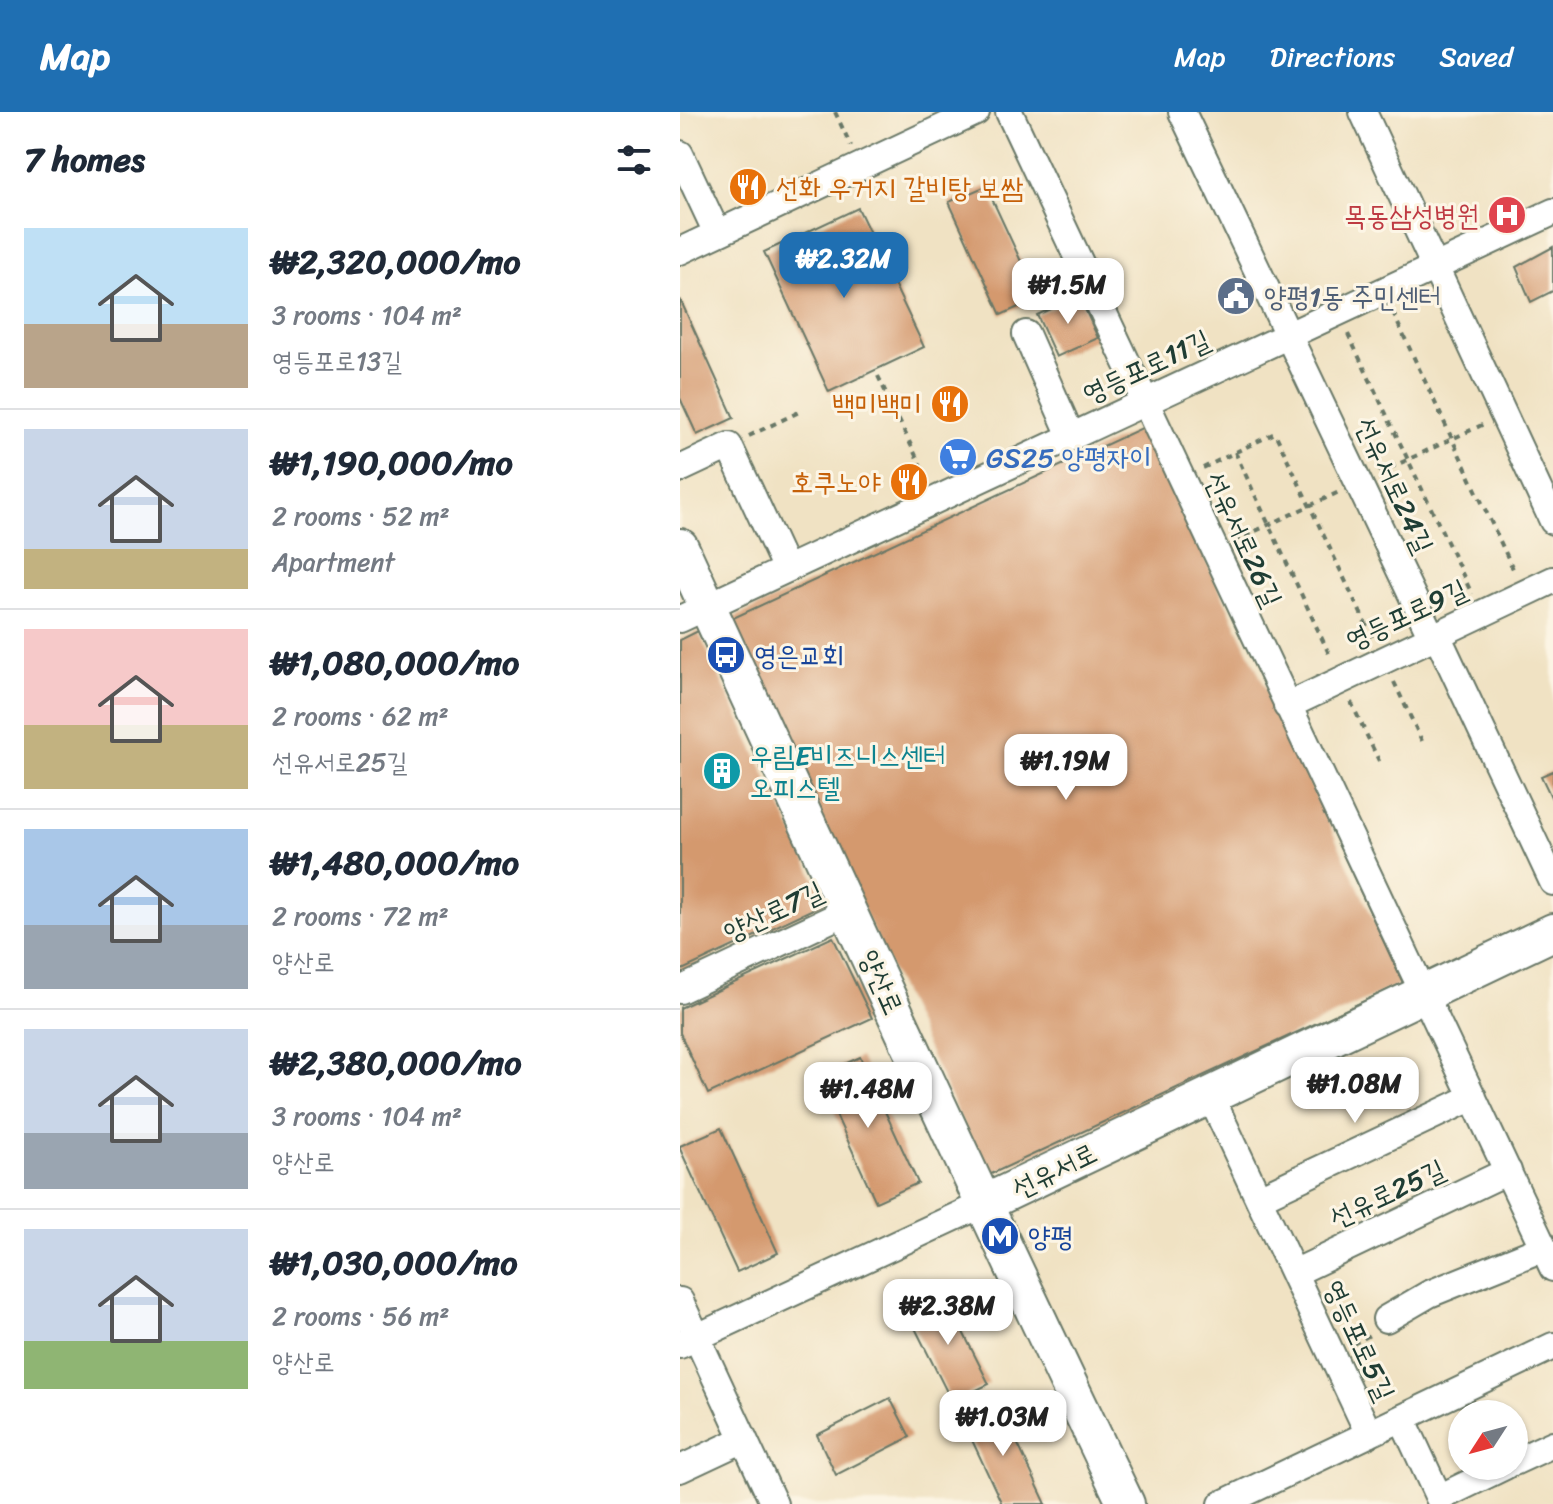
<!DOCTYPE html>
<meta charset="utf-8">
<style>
:root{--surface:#fff;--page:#f6f6f7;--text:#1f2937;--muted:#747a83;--line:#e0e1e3;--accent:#1f6fb2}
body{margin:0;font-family:Sriracha,"Poor Story",sans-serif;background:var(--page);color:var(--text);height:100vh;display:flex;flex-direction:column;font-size:30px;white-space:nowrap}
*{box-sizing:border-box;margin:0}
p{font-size:26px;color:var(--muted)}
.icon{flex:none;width:44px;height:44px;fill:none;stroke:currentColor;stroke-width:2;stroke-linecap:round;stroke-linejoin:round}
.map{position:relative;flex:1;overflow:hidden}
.details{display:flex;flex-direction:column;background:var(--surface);width:680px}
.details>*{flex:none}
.needle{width:52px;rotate:234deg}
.buttons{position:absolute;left:768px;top:1288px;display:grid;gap:16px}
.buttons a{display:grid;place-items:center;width:80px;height:80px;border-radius:50%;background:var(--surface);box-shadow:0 2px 6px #0004;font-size:40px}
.price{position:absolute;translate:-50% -68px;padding:0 18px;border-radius:16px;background:#fff;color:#222;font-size:26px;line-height:52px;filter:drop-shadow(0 2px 4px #0008)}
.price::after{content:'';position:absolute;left:50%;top:48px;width:24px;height:18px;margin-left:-12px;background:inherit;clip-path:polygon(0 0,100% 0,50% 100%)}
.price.current{background:var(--accent);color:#fff}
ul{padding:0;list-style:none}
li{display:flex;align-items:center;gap:24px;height:200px;padding:0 24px}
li+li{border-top:2px solid var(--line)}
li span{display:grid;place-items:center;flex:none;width:224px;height:160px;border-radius:0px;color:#555}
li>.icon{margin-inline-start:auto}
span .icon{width:96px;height:96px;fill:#fffc;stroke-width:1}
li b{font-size:34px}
h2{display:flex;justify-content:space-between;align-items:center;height:96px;padding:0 24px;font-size:34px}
header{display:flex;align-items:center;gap:48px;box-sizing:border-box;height:112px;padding:0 40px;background:var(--accent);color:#fff}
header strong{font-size:38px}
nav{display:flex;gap:44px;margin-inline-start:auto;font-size:28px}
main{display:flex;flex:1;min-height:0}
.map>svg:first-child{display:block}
</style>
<header>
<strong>Map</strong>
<nav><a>Map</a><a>Directions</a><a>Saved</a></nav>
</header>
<main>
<section class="details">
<h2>7 homes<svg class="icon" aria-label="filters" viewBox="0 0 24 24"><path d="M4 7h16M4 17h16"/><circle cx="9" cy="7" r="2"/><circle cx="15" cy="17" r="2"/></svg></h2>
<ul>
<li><span style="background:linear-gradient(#bfe0f5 60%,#b9a48a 0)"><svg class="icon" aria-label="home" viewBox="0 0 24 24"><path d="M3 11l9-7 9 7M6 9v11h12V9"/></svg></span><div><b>₩2,320,000/mo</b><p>3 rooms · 104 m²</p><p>영등포로13길</p></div></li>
<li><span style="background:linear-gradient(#c9d6e8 75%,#c2b280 0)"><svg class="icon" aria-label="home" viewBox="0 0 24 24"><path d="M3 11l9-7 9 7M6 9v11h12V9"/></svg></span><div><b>₩1,190,000/mo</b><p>2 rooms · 52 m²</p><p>Apartment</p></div></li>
<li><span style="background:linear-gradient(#f6c9c9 60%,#c2b280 0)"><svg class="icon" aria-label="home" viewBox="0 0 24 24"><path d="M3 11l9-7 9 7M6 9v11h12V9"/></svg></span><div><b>₩1,080,000/mo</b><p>2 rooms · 62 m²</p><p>선유서로25길</p></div></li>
<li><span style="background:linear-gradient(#a9c7e8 60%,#9aa5b1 0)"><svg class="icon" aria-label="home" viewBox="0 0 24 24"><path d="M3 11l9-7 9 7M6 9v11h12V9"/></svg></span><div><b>₩1,480,000/mo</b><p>2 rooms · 72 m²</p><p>양산로</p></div></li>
<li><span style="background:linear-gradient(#c9d6e8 65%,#9aa5b1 0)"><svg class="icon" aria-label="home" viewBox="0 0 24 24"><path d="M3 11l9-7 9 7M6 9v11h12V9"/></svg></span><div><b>₩2,380,000/mo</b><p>3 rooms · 104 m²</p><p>양산로</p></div></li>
<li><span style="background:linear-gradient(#c9d6e8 70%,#8fb573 0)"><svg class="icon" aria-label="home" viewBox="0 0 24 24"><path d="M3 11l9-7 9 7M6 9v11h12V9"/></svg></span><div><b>₩1,030,000/mo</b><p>2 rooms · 56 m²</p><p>양산로</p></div></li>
</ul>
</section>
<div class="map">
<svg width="873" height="1392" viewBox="0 0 873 1392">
<rect width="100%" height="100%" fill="#fcf5e5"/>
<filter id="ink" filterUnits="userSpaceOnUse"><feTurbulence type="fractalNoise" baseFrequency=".0125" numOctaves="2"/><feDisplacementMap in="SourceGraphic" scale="16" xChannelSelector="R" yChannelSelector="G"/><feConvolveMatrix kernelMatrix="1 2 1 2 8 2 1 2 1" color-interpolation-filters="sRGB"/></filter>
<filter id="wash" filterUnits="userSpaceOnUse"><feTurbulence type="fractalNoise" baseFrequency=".006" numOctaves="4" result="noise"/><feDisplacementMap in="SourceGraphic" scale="32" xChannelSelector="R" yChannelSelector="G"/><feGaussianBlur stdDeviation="1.8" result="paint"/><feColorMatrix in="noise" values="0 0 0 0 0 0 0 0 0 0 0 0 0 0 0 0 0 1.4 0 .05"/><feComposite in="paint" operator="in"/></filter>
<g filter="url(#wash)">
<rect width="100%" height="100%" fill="#f0e2c3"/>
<g id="blocks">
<path fill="#d4996e" d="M 306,74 L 358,186 L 321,203 L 269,90 Z
M 178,96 L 244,235 L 149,280 L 84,140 Z
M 873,135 L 873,179 L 851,190 L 836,155 Z
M 399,184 L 418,226 L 376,245 L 357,203 Z
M 0,187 L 54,306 L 17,323 L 0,286 Z
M 464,315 L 723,871 L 307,1064 L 49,508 Z
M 18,519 L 146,791 L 0,859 L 0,528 Z
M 873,659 L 873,689 L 861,664 Z
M 153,825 L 192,906 L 28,982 L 0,921 L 0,896 Z
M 180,945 L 238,1071 L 196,1090 L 138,964 Z
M 41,1016 L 98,1141 L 57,1160 L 0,1037 L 0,1034 Z
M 263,1180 L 309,1272 L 272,1290 L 226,1198 Z
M 210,1286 L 230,1325 L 156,1363 L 137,1323 Z
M 319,1292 L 366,1392 L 322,1392 L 283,1309 Z"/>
</g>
</g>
<g filter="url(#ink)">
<use href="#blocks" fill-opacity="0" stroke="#687766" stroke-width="2"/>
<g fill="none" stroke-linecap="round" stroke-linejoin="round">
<g stroke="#687766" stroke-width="30">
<path id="street" d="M 329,0 L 873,1156
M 502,0 L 748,517 L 757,523 L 873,770
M 683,0 L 873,409
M 0,42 L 37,121
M 0,139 L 296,0
M 346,222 L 391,324
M 0,357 L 49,334 L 106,457
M 0,507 L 873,100
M 607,594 L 873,468
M 0,878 L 170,798
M 530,983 L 689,1322
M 579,1086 L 793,985
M 614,1161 L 828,1059
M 0,1189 L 94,1392
M 706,1207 L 749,1182 L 863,1136
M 0,1233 L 303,1092
M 722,1306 L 759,1386 L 825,1354
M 834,1350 L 873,1332
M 0,1357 L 64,1327
M 542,1392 L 873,1234"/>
</g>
<g stroke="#687766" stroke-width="40">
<path id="secondary" d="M 0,435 C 147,754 294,1075 446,1392
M 303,1092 L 873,820"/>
</g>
<path stroke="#687766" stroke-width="4" stroke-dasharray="6 6" stroke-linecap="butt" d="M 155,0 L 171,34
M 713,201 L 835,461
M 668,222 L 792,482
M 198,264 L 247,367
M 69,324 L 121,299
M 555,340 L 651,546
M 523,356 L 595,321 L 694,529
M 699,361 L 804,312
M 554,429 L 659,380
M 714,570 L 742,629
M 671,590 L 699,649
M 673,1232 L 690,1223"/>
<use href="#street" stroke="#fff" stroke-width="26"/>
<use href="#secondary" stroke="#fff" stroke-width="36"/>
</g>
</g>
<defs>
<g id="restaurant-disc" transform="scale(2)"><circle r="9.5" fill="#e8710a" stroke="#fcf5e5"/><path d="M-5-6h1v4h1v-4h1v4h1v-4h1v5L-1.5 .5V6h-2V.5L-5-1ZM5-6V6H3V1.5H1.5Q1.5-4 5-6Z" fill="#fff"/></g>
<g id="hospital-disc" transform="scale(2)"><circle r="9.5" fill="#e0444e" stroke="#fcf5e5"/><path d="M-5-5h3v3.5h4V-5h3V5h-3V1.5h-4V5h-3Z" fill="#fff"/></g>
<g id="civic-disc" transform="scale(2)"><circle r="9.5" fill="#5c6f8a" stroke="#fcf5e5"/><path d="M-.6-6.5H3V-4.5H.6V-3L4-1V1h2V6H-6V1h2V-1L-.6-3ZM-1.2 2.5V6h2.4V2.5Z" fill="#fff"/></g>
<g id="supermarket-disc" transform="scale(2)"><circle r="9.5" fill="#3f7fe0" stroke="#fcf5e5"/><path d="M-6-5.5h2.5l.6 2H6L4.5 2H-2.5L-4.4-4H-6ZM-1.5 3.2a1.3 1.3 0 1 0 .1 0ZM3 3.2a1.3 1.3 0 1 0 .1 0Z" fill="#fff"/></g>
<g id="bus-disc" transform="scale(2)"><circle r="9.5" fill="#1a4fb4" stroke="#fcf5e5"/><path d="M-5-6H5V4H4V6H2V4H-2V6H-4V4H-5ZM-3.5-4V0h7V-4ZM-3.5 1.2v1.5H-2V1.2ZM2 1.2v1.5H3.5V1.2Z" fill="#fff"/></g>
<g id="building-disc" transform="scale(2)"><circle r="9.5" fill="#0f9aa8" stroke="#fcf5e5"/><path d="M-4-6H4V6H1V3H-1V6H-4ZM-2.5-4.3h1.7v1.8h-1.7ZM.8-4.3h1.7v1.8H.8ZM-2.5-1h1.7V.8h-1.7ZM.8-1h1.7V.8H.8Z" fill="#fff"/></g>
<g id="metro-disc" transform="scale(2)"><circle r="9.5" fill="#1a4fb4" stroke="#fcf5e5"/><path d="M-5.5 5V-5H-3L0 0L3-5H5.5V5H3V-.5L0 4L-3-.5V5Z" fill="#fff"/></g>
</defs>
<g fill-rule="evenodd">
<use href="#restaurant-disc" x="68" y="75"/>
<use href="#hospital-disc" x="827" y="103"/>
<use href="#civic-disc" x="556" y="184"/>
<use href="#restaurant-disc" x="270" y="292"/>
<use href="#supermarket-disc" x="278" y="345"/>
<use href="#restaurant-disc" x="229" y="370"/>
<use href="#bus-disc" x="46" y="543"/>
<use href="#building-disc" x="42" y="659"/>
<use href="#metro-disc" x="320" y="1124"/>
</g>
<g text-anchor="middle" stroke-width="6" stroke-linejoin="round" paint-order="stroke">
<g font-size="28" fill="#c56008" stroke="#fcf5e5" text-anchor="end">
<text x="96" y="85" text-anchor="start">선화 우거지 갈비탕 보쌈</text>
<text x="242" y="302">백미백미</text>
<text x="201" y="380">호쿠노야</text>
</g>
<g font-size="28" fill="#be3a42" stroke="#fcf5e5" text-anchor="end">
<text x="799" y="113">목동삼성병원</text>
</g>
<g font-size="28" fill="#4e5e75" stroke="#fcf5e5" text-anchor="start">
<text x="584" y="194">양평1동 주민센터</text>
</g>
<g font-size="28" fill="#1f3d34" stroke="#fcf5e5">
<text transform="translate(466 254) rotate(-25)" y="10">영등포로11길</text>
<text transform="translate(715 373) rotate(65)" y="10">선유서로24길</text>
<text transform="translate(564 427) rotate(65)" y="10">선유서로26길</text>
<text transform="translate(726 502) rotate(-25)" y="10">영등포로9길</text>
<text transform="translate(93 799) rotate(-25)" y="10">양산로7길</text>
<text transform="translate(202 870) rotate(66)" y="10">양산로</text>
<text transform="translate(374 1058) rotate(-26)" y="10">선유서로</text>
<text transform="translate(707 1081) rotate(-25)" y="10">선유로25길</text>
<text transform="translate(680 1228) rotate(65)" y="10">영등포로5길</text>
</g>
<g font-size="28" fill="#366cbe" stroke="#fcf5e5" text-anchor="start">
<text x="306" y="355">GS25 양평자이</text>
</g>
<g font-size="28" fill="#164399" stroke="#fcf5e5" text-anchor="start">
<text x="74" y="553">영은교회</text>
<text x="348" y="1134">양평</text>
</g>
<g font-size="28" fill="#0d838f" stroke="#fcf5e5" text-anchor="start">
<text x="70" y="653">우림E비즈니스센터<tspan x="70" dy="32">오피스텔</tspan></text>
</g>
</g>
</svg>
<div class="buttons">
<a><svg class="needle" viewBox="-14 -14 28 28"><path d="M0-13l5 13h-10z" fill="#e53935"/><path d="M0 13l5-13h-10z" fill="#747a83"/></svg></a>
</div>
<b class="price current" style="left:164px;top:188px">₩2.32M</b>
<b class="price" style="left:388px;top:214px">₩1.5M</b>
<b class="price" style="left:386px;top:690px">₩1.19M</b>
<b class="price" style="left:675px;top:1013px">₩1.08M</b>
<b class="price" style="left:188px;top:1018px">₩1.48M</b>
<b class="price" style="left:268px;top:1235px">₩2.38M</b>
<b class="price" style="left:323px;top:1346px">₩1.03M</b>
</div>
</main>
